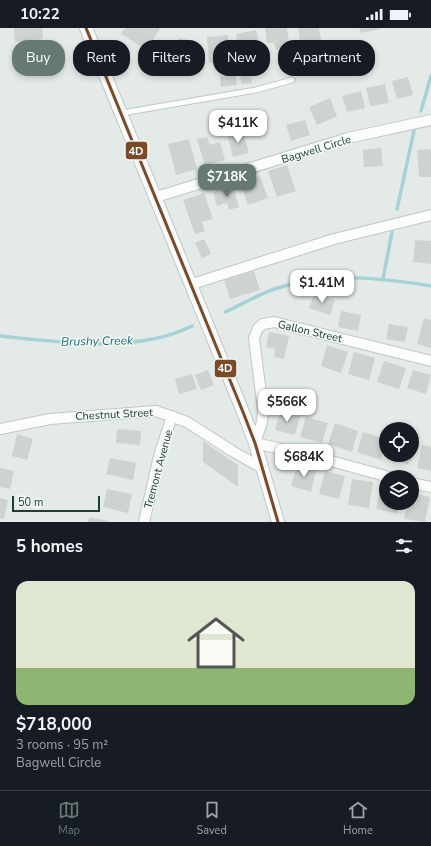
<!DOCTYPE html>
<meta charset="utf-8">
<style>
:root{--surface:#171b24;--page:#20242c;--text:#f1f3f6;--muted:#9ea1a6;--line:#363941;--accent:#667973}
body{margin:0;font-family:"Nunito Sans",sans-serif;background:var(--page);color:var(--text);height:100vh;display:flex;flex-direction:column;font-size:15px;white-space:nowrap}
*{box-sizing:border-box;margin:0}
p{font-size:13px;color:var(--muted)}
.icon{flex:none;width:22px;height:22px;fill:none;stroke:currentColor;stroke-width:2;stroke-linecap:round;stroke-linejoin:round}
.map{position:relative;height:494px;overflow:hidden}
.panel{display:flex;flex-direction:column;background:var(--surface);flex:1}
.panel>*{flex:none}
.hud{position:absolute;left:12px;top:12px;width:407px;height:36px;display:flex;gap:8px}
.controls{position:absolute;left:379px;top:394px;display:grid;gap:8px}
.controls a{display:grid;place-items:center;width:40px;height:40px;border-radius:50%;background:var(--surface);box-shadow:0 2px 6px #0003;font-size:20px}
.scale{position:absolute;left:12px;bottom:10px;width:88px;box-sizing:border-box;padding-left:4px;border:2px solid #223c35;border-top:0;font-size:11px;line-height:14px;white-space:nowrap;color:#223c35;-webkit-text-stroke:3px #f2f8f5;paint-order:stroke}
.price{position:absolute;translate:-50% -34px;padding:0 9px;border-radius:8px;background:#fff;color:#222;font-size:13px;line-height:26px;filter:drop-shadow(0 1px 2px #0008)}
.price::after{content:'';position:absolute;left:50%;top:24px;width:12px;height:9px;margin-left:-6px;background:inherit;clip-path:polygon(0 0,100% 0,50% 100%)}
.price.current{background:var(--accent);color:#fff}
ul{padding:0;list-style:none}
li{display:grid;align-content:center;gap:8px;height:212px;padding:0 16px}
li+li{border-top:1px solid var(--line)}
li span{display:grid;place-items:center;height:124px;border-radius:12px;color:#555}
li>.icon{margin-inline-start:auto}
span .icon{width:72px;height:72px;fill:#fffc;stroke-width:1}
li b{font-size:17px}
h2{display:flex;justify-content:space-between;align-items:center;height:48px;padding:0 16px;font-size:17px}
.chip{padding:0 14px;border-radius:16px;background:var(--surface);box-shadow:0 2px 6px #0003;font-size:14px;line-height:36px}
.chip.current{background:var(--accent);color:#fff}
.status{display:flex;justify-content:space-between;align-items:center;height:28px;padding:0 20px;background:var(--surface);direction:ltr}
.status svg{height:11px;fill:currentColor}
.dock{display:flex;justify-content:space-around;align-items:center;height:56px;border-top:1px solid var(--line);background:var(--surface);font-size:11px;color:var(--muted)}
.dock a{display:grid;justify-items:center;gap:2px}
.dock .current{color:var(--accent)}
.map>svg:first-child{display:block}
</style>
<div class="status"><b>10:22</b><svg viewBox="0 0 49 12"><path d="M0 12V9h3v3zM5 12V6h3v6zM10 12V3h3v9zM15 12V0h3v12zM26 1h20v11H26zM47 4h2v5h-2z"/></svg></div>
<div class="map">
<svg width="431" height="494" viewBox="0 0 431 494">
<rect width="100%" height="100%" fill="#e4eae7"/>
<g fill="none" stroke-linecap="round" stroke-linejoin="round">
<path stroke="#a6d1d6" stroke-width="3.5" d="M 421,83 L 431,48
M 397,181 L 414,103
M 383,251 L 392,204
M 225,284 C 243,276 262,264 281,259 C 331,244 381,250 431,258
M 0,308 C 59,314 136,326 192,298"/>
</g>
<path fill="#ced3d1" d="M 14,0 L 42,0 L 43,11 L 15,14 Z
M 125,0 L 160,0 L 147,22 L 121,6 Z
M 265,0 L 287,0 L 290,20 L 276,22 L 274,15 L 267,15 Z
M 298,0 L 319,0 L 321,12 L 300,15 Z
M 359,0 L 380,0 L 380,1 L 361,5 Z
M 256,2 L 261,25 L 251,27 L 249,19 L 239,21 L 236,6 Z
M 228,7 L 230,33 L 209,35 L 207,9 Z
M 178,10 L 195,13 L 192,30 L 175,27 Z
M 251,44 L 252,55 L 241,56 L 240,45 Z
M 235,46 L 237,57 L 221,59 L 220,48 Z
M 408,49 L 413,67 L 397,71 L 392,53 Z
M 385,56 L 389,75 L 370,78 L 366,60 Z
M 361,63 L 365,80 L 347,84 L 342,68 Z
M 330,70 L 337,88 L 317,97 L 309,79 Z
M 216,89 L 220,100 L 212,103 L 208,92 Z
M 305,92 L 310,107 L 291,113 L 286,97 Z
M 243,102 L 249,125 L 233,129 L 227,106 Z
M 207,109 L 210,117 L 220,114 L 225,132 L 205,138 L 197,111 Z
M 189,111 L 197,141 L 176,147 L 168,116 Z
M 381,120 L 383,138 L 364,139 L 363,122 Z
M 431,121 L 431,149 L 419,149 L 417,122 Z
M 287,137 L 296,163 L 277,169 L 268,143 Z
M 260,148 L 268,170 L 248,177 L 240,155 Z
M 233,157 L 239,179 L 229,182 L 227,175 L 217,178 L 213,164 Z
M 204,165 L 213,191 L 202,194 L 205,203 L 195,206 L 183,172 Z
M 204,211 L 211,226 L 202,230 L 195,215 Z
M 415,212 L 431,213 L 431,236 L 413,234 Z
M 254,243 L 260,262 L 230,271 L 224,252 Z
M 315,264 L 335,272 L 330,287 L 309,280 Z
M 341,283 L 361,287 L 358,303 L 338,299 Z
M 424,290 L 431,292 L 431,320 L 417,316 Z
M 389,296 L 408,299 L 405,314 L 386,311 Z
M 269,304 L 289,308 L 284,331 L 274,329 L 275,321 L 266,319 Z
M 327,317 L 348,324 L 341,345 L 321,338 Z
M 354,324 L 375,330 L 369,352 L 348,346 Z
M 384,333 L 406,340 L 399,361 L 377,354 Z
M 208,342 L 214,357 L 201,362 L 195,347 Z
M 413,342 L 431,347 L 426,366 L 407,360 Z
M 192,346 L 197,361 L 179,366 L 175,351 Z
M 291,373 L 306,377 L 303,388 L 288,384 Z
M 280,382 L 300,388 L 295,407 L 275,402 Z
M 306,389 L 328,395 L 322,415 L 300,409 Z
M 335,395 L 358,403 L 352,424 L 328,416 Z
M 117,401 L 141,403 L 140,417 L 116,415 Z
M 363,404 L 386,411 L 381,432 L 357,424 Z
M 412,404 L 419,406 L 411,433 L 409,433 L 408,436 L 394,432 L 395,427 L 412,427 Z
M 17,406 L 33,411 L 27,432 L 12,428 Z
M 203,413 L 238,437 L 238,459 L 203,434 Z
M 422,417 L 431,419 L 431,443 L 417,440 Z
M 110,430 L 136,435 L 133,452 L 106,446 Z
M 297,437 L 316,442 L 311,464 L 291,458 Z
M 0,440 L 14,443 L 10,461 L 0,459 Z
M 325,443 L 345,448 L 339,471 L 319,466 Z
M 352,451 L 373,454 L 369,480 L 348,477 Z
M 381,458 L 386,459 L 386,475 L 400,475 L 397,485 L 376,481 Z
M 107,461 L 132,466 L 128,485 L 103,479 Z
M 412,465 L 430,469 L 425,494 L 404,491 L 408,475 L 412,475 Z
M 0,470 L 8,472 L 4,491 L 0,490 Z
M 89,489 L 109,493 L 109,494 L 88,494 Z"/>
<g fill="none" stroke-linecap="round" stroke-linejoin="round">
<g stroke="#c1c7c4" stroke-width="7">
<path id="service" d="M 122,85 L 256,62 L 292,52"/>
</g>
<g stroke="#c1c7c4" stroke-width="12">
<path id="minor" d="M 156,169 L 348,110 L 431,92
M 192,256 L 334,211 L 431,187
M 0,401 L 50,391 L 156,383 L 187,394 L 232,423 L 262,440
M 389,449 L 313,428 L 255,415 L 262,394 L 263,382 L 254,310 L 258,300 L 263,296 L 274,294 L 431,333
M 412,455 L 431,459
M 144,494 L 159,428 L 172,388"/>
</g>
<g stroke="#c1c7c4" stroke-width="14">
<path id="tertiary" d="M 86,0 L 243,384 L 255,415 L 278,494"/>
</g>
<use href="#service" stroke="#fbfcfb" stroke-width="5"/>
<use href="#minor" stroke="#fbfcfb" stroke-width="10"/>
<use href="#tertiary" stroke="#fbfcfb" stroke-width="12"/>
<g stroke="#f2f8f5" stroke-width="6">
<path id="bus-1" d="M 86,0 L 243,384 L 255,415 L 278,494"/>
</g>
<use href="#bus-1" stroke="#7a4b2a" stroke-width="3"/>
</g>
<g text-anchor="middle" stroke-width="3" stroke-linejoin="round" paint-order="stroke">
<g font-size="11" fill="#223c35" stroke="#f2f8f5">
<text transform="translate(316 121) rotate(-17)" y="4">Bagwell Circle</text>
<text transform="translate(310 303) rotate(13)" y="4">Gallon Street</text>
<text transform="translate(114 386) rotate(-3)" y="4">Chestnut Street</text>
<text transform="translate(158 441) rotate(-75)" y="4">Tremont Avenue</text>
</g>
<g font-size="12" font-style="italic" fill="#1e6976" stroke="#f2f8f5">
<text transform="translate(97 313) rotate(-1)" y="4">Brushy Creek</text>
</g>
</g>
<g stroke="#f2f8f5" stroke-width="1.5">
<rect x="125" y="113" width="23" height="19" rx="4" fill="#7a4b2a"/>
<rect x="214" y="331" width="23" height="19" rx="4" fill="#7a4b2a"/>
</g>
<g font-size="11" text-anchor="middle" font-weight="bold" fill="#fff">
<text x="136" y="127">4D</text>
<text x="225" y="344">4D</text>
</g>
</svg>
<div class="controls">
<a><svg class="icon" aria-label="locate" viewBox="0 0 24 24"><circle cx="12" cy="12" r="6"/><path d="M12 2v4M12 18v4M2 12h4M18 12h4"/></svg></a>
<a><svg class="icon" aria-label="layers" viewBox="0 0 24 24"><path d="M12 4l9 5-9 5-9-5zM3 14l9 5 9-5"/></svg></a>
</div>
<div class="scale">50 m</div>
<b class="price" style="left:238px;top:116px">$411K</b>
<b class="price current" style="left:227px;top:170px">$718K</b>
<b class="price" style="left:322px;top:276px">$1.41M</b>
<b class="price" style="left:287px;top:395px">$566K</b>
<b class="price" style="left:304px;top:450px">$684K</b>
<div class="hud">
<a class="chip current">Buy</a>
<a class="chip">Rent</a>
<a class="chip">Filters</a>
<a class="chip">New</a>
<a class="chip">Apartment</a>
</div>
</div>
<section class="panel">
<h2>5 homes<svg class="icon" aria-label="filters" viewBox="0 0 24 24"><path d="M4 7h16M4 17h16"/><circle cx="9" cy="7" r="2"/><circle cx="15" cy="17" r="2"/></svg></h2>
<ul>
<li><span style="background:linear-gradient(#dfe7d0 70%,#8fb573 0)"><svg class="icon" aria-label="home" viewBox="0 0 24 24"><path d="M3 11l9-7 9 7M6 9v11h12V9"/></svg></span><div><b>$718,000</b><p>3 rooms · 95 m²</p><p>Bagwell Circle</p></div></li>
</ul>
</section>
<nav class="dock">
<a class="current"><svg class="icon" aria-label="map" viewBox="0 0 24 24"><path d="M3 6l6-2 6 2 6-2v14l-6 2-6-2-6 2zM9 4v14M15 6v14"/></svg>Map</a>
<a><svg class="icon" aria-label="saved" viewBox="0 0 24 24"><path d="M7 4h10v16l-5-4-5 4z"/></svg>Saved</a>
<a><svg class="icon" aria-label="home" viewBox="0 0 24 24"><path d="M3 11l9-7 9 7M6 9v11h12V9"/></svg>Home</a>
</nav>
